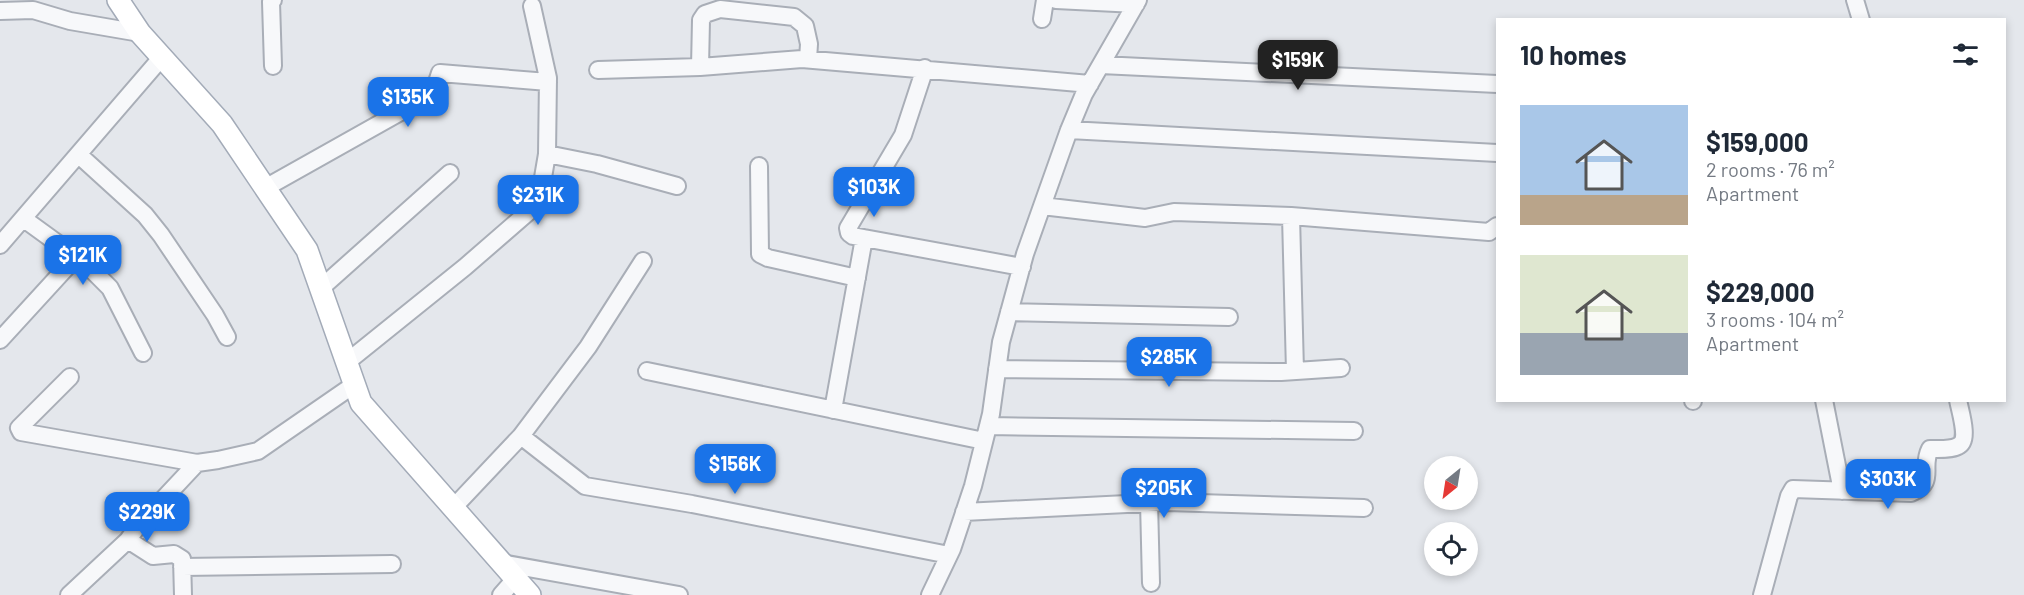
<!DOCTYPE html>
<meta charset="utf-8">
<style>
:root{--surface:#fff;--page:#f6f6f7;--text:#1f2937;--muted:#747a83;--accent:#1a73e8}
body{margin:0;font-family:Barlow,sans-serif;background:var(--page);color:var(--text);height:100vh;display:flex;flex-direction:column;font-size:22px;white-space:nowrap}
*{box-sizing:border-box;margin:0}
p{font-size:20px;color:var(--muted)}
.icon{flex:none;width:33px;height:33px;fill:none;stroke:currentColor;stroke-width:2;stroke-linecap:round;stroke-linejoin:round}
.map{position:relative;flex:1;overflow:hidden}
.panel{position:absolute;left:1496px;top:18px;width:510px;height:384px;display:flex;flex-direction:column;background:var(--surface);border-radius:0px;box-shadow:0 3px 9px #0003}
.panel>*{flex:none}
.needle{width:39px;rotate:210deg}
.buttons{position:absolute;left:1424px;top:456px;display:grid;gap:12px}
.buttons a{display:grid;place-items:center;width:54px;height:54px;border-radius:50%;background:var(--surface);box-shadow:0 3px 9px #0003;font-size:30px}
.price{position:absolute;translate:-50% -51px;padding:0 14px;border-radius:12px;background:var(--accent);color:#fff;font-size:20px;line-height:39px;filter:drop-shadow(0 2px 3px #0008)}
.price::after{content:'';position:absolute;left:50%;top:36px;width:18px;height:14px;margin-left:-9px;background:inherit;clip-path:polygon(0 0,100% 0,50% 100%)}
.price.active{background:#222;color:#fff}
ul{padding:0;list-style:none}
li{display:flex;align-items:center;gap:18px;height:150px;padding:0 24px}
li span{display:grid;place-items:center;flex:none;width:168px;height:120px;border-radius:0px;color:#555}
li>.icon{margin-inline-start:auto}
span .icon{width:72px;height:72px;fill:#fffc;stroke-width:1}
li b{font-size:26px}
h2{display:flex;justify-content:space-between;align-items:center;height:72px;padding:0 24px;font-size:26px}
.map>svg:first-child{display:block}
</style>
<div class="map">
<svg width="2024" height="595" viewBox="0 0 2024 595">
<rect width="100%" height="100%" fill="#e4e7ec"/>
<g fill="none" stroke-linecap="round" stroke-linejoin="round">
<g stroke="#a9aeb7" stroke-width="20">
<path id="minor" d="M 1056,0 L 1136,4
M 1855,0 L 1861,20
M 0,11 L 33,10 L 70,21 L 140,33
M 1042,19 L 1045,0
M 1101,65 L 1497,84
M 273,66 L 271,2 L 273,0
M 700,67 L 701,20 L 705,14 L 720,9 L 794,17 L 805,26 L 809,44 L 808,59
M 925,68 L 903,135 L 848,228 L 849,233 L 853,236 L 1022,267
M 598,70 L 700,67 L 802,59 L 1090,84
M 1069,130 L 1497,153
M 547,154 L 597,164 L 677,186
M 79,155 L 145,215 L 161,235 L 215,315 L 227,337
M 759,166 L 760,254 L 768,258 L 857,278
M 265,188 L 427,97 L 434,91 L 440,73 L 548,82
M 1042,206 L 1145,218 L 1174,212 L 1291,216 L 1489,232 L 1497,226
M 1291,216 L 1295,371
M 24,219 L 86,264 L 110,288 L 143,353
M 0,245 L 162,57
M 321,288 L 450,173
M 1009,312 L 1229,317
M 0,340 L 76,257
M 347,362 L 465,267 L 533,208 L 539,201 L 547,154 L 548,78 L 532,6
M 997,369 L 1281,372 L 1341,368
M 647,371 L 984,441
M 70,377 L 19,428 L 21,432 L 197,463 L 218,460 L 258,451 L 355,384
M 1693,400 L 1693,401
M 1824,400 L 1842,491
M 833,410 L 864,238
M 988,426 L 1354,431
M 521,436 L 585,486 L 692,504 L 949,555
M 1149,502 L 1151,583
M 453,508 L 521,436 L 588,347 L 643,261
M 964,512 L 1167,502 L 1364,508
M 128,540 L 153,556 L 174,554 L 182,559 L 183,595
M 501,563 L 679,595
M 182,567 L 392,564
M 69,595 L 128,540 L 137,527 L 197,463
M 501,595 L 515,579
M 930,595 L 952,549 L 973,486 L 991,414 L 1001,342 L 1025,254 L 1069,130 L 1084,94 L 1138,0
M 1762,595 L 1789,496 L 1793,489 L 1911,493 C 1937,482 1920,468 1930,449 C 1938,449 1951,450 1958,446 C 1970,441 1960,411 1958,400"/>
</g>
<g stroke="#a3abb8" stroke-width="24">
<path id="major" d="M 118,0 L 140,33 L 222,124 L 307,250 L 361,403 L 530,595"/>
</g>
<use href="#minor" stroke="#f7f8fa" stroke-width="16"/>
<use href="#major" stroke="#fff" stroke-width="21"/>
</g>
</svg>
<div class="buttons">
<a><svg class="needle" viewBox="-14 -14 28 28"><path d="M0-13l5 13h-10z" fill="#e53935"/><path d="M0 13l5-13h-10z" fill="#747a83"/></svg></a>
<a><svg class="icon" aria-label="locate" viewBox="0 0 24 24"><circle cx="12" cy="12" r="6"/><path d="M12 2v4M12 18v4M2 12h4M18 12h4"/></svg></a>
</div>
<b class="price active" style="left:1298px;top:91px">$159K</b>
<b class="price" style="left:408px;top:128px">$135K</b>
<b class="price" style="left:874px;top:218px">$103K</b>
<b class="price" style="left:538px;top:226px">$231K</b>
<b class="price" style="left:83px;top:286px">$121K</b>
<b class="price" style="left:1169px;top:388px">$285K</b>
<b class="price" style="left:735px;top:495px">$156K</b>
<b class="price" style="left:1888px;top:510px">$303K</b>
<b class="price" style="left:1164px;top:519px">$205K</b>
<b class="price" style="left:147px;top:543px">$229K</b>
<section class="panel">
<h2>10 homes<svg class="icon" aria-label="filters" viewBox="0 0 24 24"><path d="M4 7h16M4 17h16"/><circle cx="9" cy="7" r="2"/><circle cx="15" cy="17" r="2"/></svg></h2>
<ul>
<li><span style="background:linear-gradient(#a9c7e8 75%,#b9a48a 0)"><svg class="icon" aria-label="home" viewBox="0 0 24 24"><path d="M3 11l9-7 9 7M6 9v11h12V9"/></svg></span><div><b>$159,000</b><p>2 rooms · 76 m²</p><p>Apartment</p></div></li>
<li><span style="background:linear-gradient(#dfe7d0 65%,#9aa5b1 0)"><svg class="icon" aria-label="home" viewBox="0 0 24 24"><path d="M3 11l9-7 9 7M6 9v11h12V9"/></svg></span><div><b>$229,000</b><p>3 rooms · 104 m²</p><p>Apartment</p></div></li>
</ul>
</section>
</div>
